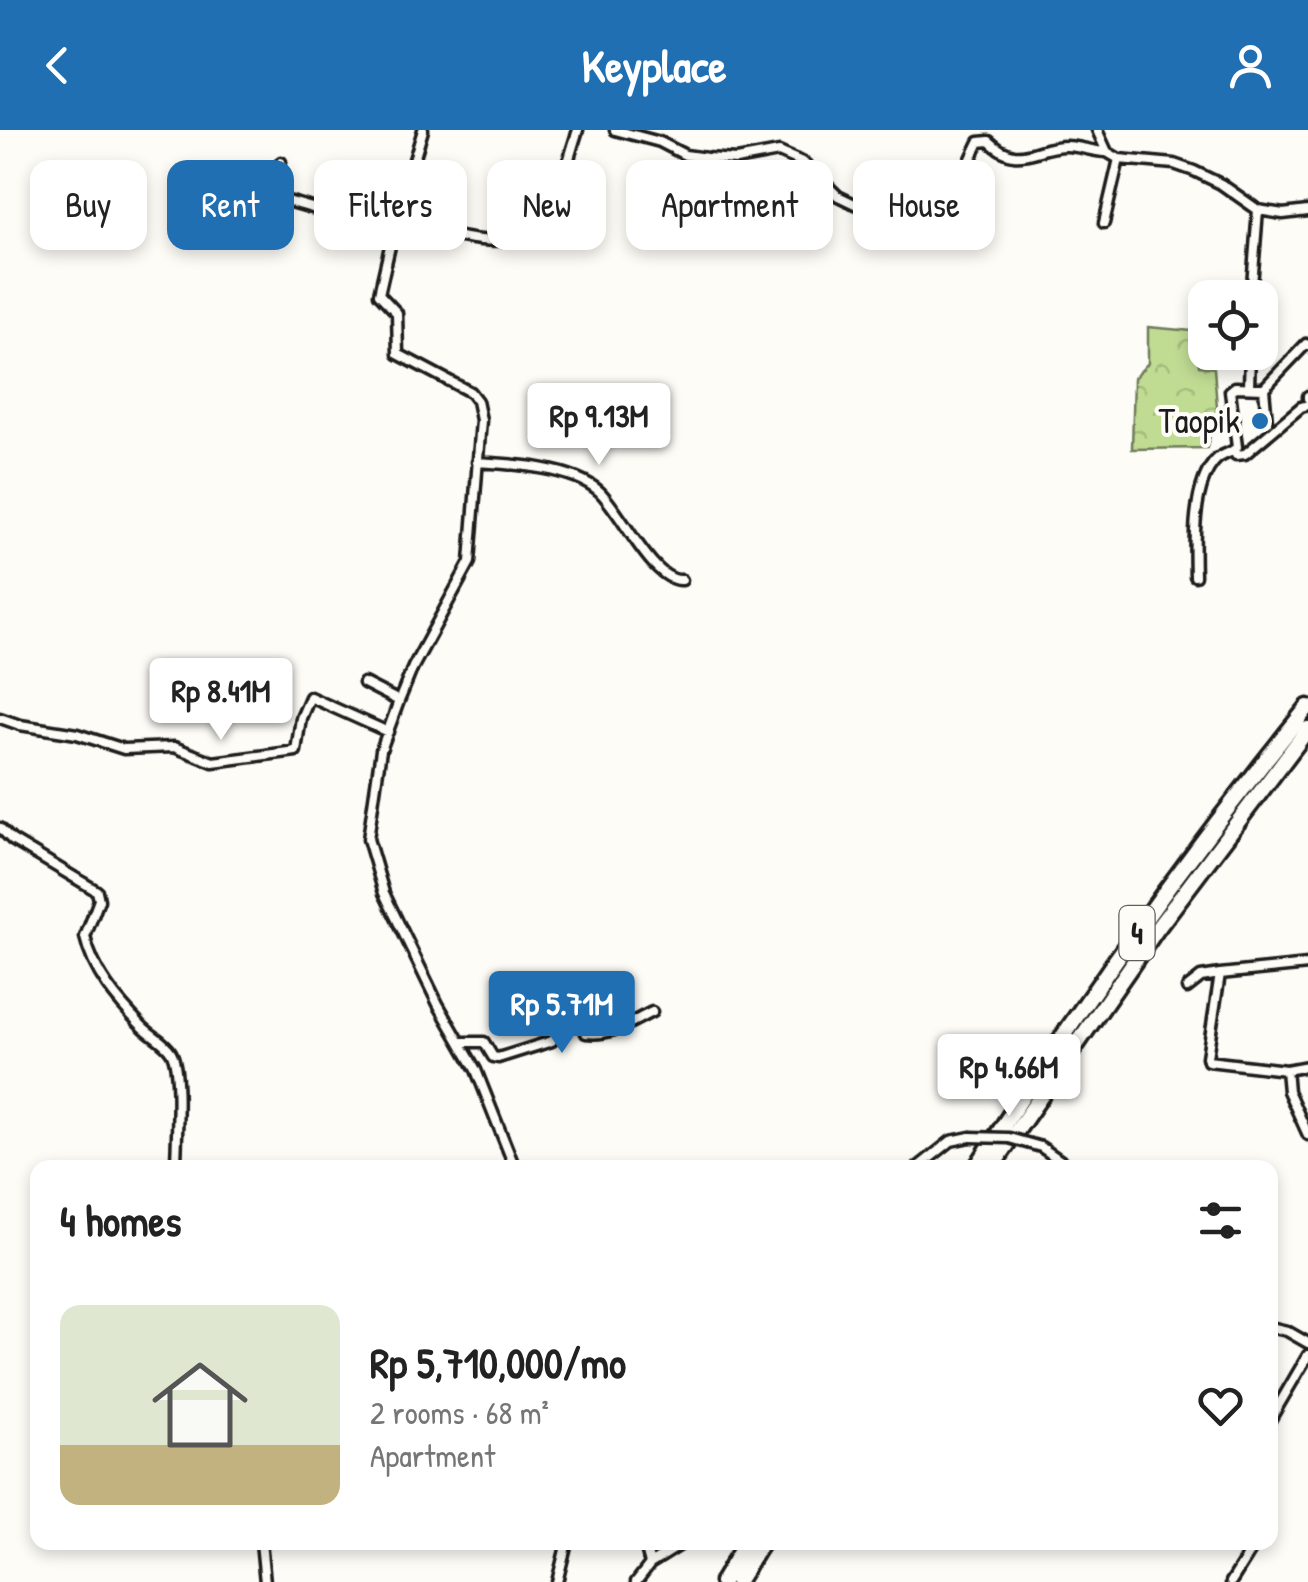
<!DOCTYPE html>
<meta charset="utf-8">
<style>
:root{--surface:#fff;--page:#f2f2f2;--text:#222;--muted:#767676;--line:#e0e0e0;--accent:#1f6fb2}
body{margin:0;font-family:"Patrick Hand",sans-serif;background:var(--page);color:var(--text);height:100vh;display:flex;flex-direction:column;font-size:38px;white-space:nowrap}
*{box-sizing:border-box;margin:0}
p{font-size:32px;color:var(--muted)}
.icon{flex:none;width:55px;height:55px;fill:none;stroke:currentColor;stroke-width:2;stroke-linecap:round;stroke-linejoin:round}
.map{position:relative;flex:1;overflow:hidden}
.drawer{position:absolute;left:30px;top:1030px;width:1248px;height:390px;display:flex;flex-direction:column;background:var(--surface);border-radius:20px;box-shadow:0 5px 15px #0003}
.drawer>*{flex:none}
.hud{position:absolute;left:30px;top:30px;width:1250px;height:90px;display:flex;gap:20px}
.tools{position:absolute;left:1188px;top:150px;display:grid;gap:20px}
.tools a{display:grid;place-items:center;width:90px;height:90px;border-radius:20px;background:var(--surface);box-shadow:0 5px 15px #0003;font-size:50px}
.price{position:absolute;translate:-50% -85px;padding:0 22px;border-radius:10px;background:#fff;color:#222;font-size:32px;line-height:65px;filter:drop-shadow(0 2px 5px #0008)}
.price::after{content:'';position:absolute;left:50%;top:60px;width:30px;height:22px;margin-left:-15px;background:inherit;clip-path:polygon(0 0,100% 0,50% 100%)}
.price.selected{background:var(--accent);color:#fff}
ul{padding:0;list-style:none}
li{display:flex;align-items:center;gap:30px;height:250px;padding:0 30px}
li+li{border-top:2px solid var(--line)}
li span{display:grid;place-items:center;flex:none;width:280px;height:200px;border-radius:20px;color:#555}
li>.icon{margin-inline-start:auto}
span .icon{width:120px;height:120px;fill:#fffc;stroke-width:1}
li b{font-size:42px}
h2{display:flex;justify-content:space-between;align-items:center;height:120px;padding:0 30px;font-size:42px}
.pill{padding:0 35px;border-radius:20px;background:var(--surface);box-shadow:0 5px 15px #0003;font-size:35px;line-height:90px}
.pill.selected{background:var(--accent);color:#fff}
header{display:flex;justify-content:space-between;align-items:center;height:130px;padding:0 30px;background:var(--accent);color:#fff;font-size:45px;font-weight:700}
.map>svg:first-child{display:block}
</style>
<header><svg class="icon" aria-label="back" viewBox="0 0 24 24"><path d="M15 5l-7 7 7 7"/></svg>Keyplace<svg class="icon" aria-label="person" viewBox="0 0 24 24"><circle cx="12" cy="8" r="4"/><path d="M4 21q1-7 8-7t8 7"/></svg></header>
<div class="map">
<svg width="1308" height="1452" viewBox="0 0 1308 1452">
<defs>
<pattern id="park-crowns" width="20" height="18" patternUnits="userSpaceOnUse" patternTransform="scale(2.5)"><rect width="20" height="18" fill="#c0dc93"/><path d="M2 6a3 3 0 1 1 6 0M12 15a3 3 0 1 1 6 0" fill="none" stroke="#a4bc7e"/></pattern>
</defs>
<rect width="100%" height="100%" fill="#fdfcf7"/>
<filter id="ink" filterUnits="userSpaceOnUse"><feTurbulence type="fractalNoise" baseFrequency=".01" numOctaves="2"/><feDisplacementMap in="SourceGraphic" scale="20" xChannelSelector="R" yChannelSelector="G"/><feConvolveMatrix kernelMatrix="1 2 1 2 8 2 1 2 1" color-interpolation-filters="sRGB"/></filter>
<g filter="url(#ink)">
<path fill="url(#park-crowns)" stroke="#6e7c58" stroke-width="2.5" d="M 1148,197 L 1203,202 L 1195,209 L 1199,236 L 1214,238 L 1217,277 L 1207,318 L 1132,319 L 1134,248 L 1148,233 Z"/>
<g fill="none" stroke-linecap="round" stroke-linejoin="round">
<g stroke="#1c1c1c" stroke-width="15">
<path id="street" d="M 423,0 L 396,90 L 379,164 L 397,183 L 398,224 L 470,262 L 477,271 L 481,290 L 470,432 L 413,537 L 399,571 L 381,620 L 368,709 L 384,763 L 438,874 L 476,940 L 515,1038
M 615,0 L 660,12 L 685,25 L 707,28 L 736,30 L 779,22 L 804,33 L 838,66 L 861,77 L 944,64 L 958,56 L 979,12 L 989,11 C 1019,40 1034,16 1066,16 C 1080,16 1093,22 1107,22
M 1097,0 L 1107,22 L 1119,29 L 1174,34 L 1194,41 L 1221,54 L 1258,80 L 1283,84 L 1308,81
M 281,32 L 273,61 L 277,68 L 393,101
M 396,90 C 428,99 487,119 519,107 C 539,99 554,71 561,52 C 568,35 572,17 578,0
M 1104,93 L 1119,29
M 1251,168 L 1258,80
M 1249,257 L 1250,222
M 1308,268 L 1308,266
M 1267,292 L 1264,258 L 1306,214 L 1308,215
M 1235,321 L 1236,325 L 1245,324 L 1301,277 L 1308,275
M 477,332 C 511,334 573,337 599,361 C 621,381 653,453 682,450
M 1195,446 C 1194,415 1192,352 1217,329 C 1223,324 1232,323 1237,317 L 1230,261 L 1235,257 L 1264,258
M 364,553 L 399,571
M 0,588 L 20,595 L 77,604 L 124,619 L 174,617 L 213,632 L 296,621 L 301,588 L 310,567 L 388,602
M 0,698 L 12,710 L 97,761 L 99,770 L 85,807 C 93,842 117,871 143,897 C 151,905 165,912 171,922 C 182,940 176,1013 176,1038
M 1308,835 L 1220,844 L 1207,927 L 1208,931 L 1286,940 L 1288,961 L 1308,1005
M 1187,858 L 1201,847 L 1220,844
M 461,912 L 484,912 L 493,927 L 498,928 L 552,911 L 557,904 L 560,881 L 564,878 L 579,884 L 586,903 C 613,906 629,893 652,882
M 1286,940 L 1308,936
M 1041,1017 L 1071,1038
M 917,1038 L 951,1011 L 970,1007
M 1270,1197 L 1287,1201 L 1308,1213
M 1270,1290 L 1308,1225
M 261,1412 L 265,1452
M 644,1412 L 650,1434
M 557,1452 L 567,1412
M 636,1452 L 650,1434 L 685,1412
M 1231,1452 L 1256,1412"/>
</g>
<g stroke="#1c1c1c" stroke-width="21">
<path id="highway" d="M 976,1038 C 1078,878 1189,723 1308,577
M 991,1038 L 1156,800 L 1308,599
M 722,1452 L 746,1412
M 737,1452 L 762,1412"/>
</g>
<use href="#street" stroke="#fdfcf7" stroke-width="8"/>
<use href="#highway" stroke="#fdfcf7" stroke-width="14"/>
<g stroke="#1c1c1c" stroke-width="15" stroke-linecap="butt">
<path id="street-bridge" d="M 970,1007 L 1009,1008 L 1041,1017"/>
</g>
<use href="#street-bridge" stroke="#fdfcf7" stroke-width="8"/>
</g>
</g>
<circle fill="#1f6fb2" stroke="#fdfcf7" stroke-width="4" cx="1260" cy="291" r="10"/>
<g text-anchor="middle" stroke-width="8" stroke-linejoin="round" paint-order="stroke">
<rect fill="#fdfcf7" stroke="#605f5e" stroke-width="2.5" x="1119.5" y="776" width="35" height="54" rx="8"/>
<g font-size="32" font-weight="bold" fill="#1c1c1c">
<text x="1137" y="814">4</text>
</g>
<g font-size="35" fill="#1c1c1c" stroke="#fdfcf7" text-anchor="end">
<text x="1240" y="303">Taopik</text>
</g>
</g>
</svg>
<div class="tools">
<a><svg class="icon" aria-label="locate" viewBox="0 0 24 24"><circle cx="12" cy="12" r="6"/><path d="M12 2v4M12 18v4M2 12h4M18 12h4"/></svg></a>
</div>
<b class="price" style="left:599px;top:338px">Rp 9.13M</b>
<b class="price" style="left:221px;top:613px">Rp 8.41M</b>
<b class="price selected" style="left:562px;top:926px">Rp 5.71M</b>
<b class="price" style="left:1009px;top:989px">Rp 4.66M</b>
<div class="hud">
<a class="pill">Buy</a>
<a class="pill selected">Rent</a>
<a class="pill">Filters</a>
<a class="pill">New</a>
<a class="pill">Apartment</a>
<a class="pill">House</a>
</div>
<section class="drawer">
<h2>4 homes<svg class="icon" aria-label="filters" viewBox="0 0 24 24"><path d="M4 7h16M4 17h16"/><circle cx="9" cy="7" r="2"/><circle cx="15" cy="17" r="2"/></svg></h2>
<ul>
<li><span style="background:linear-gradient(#dfe7d0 70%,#c2b280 0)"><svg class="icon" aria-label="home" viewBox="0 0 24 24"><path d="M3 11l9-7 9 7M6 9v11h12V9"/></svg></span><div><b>Rp 5,710,000/mo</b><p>2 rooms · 68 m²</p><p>Apartment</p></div><svg class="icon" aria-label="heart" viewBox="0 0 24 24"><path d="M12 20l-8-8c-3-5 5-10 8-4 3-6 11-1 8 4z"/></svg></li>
</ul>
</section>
</div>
